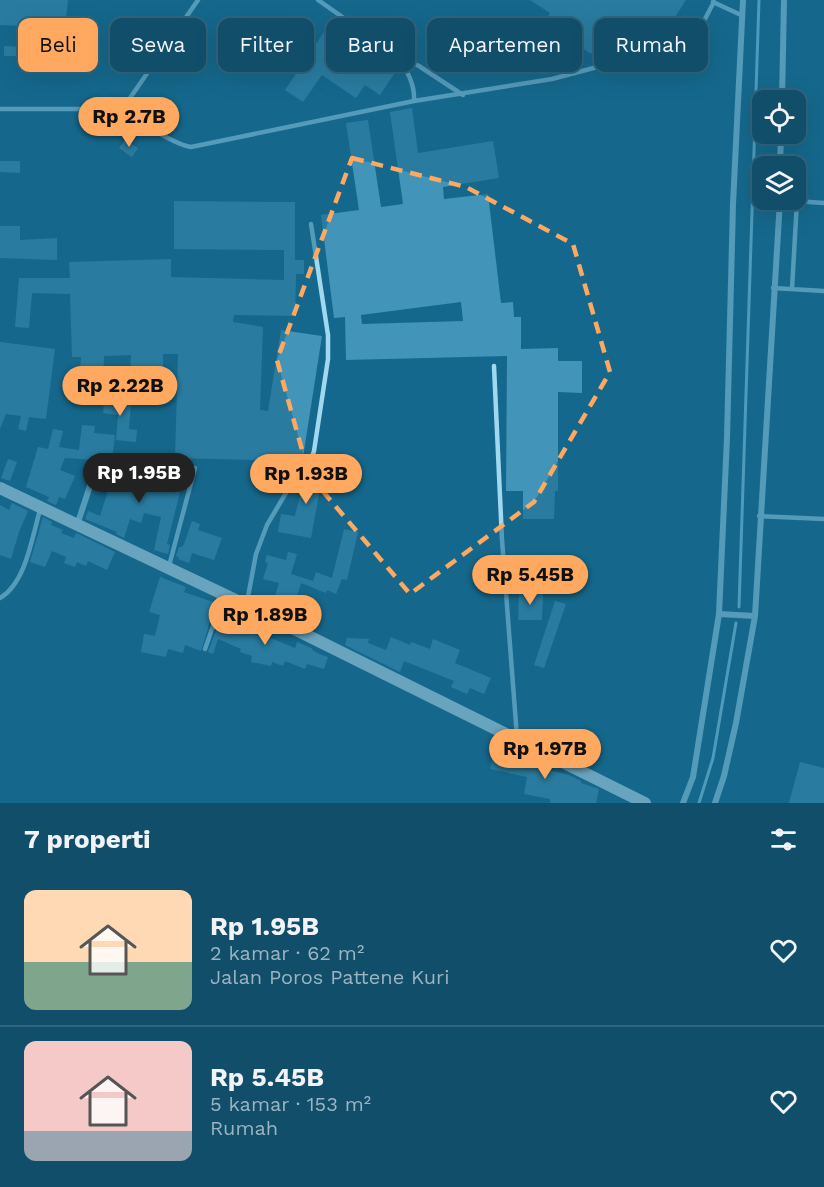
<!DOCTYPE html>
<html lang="id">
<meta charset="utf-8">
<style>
:root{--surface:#104e6a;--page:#1e5872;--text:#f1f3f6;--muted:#9cb4c1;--line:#30657e;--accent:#ffa85f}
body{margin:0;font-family:"Work Sans",sans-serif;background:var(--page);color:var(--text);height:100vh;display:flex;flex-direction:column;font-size:22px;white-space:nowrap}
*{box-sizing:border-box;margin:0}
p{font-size:20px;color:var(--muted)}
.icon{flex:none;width:33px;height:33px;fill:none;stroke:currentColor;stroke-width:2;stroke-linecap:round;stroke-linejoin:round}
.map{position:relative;height:803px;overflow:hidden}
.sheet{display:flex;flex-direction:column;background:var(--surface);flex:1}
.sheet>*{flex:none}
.guide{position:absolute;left:18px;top:18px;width:789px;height:54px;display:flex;gap:12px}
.fabs{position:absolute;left:752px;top:90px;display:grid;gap:12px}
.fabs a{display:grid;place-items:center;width:54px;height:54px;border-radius:12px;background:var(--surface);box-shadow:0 6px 24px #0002,0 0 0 2px var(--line);font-size:30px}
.price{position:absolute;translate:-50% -51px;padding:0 14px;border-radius:21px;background:var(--accent);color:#111;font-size:20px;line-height:39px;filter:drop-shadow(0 2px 3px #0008)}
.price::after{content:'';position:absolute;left:50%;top:36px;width:18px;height:14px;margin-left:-9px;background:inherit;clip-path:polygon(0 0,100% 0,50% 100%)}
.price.active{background:#222;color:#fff}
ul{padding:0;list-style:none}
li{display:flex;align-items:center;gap:18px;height:150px;padding:0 24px}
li+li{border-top:2px solid var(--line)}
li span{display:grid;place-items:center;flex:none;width:168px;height:120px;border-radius:12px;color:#555}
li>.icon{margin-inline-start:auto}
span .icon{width:72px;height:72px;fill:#fffc;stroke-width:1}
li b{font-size:26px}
h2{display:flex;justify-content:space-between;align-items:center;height:72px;padding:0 24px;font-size:26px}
.pill{padding:0 21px;border-radius:12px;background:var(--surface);box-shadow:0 6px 24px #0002,0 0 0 2px var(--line);font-size:21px;line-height:54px}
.pill.active{background:var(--accent);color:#111}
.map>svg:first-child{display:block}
</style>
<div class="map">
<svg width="824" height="803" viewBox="0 0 824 803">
<rect width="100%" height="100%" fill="#15688d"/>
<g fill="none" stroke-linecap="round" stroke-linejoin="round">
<path stroke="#92d7f3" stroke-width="3" d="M 739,607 L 759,0
M 699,803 L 713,758 L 736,623"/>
</g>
<path fill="#4294b8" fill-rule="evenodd" d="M 0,0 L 68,0 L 62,59 L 49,58 L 50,27 L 0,25 Z
M 530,0 L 686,0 L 665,33 L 647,21 L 633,41 L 609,26 L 591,54 L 568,39 L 556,57 L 532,41 L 550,13 Z
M 328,26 L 396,71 L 380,95 L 365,85 L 356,98 L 322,75 L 303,102 L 285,90 Z
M 4,46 L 21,47 L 21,56 L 4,56 Z
M 412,108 L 418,153 L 493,141 L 499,178 L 443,187 L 444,199 L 488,194 L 501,303 L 513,302 L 514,317 L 521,317 L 521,349 L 558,348 L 558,361 L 582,361 L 582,393 L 558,392 L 558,491 L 555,491 L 554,519 L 523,519 L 523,491 L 506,491 L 507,356 L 346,360 L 345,317 L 334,318 L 321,215 L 359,210 L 346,123 L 368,120 L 381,207 L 403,204 L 390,112 ZM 461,302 L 463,321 L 362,324 L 361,315 Z
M 125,140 L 138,148 L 132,157 L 119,148 Z
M 0,161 L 20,161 L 20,173 L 0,172 Z
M 174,201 L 295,202 L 295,260 L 304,260 L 304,274 L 296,274 L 295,316 L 234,315 L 233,322 L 263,327 L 260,410 L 268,411 L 281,330 L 322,336 L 301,470 L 260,464 L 260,460 L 175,458 L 178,354 L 163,354 L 163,375 L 145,376 L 130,376 L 131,355 L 104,356 L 103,385 L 90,385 L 90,374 L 80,374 L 81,357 L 72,357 L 70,294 L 32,293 L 29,328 L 15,327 L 19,278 L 70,278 L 69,262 L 171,259 L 171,277 L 284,280 L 284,250 L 174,249 Z
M 0,226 L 20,226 L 20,240 L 57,238 L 57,260 L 0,258 Z
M 0,342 L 55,349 L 46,419 L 29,417 L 26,431 L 18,429 L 21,416 L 6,414 L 0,429 Z
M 105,392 L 119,394 L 118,403 L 131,404 L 129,429 L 137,430 L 136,442 L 116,440 L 118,415 L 103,413 Z
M 82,425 L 95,426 L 94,433 L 115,435 L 112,461 L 65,458 L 60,470 L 75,476 L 65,499 L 59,497 L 56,505 L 47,501 L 49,497 L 26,487 L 38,447 L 48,449 L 53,429 L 63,431 L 59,447 L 79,450 Z
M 8,459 L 17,462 L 10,481 L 1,478 Z
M 318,459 L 331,462 L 328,474 L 324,473 L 321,484 L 311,538 L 278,532 L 281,514 L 295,516 L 303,482 L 310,476 L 312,472 L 315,472 Z
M 152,463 L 170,467 L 167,485 L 181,488 L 167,544 L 170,545 L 168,554 L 154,550 L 161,517 L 144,513 L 141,523 L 130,519 L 124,538 L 116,534 L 117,532 L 85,519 L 88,511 L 100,516 L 108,491 L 95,488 L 99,475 L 126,482 L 128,477 L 147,484 Z
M 12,503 L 28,511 L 19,532 L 11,559 L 0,555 L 0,505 L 9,510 Z
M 43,517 L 52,522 L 51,525 L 63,530 L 61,533 L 74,538 L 76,533 L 115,552 L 107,570 L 88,561 L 86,566 L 77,562 L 75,567 L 64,563 L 66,557 L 52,551 L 45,567 L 30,562 Z
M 192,521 L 200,524 L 198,530 L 222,538 L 214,560 L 192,553 L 189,563 L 178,559 L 179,557 L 176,556 L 179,547 L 182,547 L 184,544 Z
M 344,529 L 358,532 L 347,580 L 342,579 L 336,594 L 327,590 L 326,593 L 301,583 L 295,602 L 275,596 L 279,583 L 263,579 L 268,563 L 265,562 L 267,555 L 286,560 L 288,552 L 297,554 L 291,574 L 313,581 L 316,572 L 332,578 Z
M 160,577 L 186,587 L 184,592 L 213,602 L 208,614 L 212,615 L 201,651 L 185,645 L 183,653 L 168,649 L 166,657 L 141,652 L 144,634 L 155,636 L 160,615 L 149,612 Z
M 519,592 L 543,592 L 542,620 L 518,620 Z
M 555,601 L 566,604 L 544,668 L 534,665 Z
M 238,612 L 246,616 L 241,626 L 295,648 L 297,642 L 313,649 L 312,650 L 319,654 L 328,657 L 324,669 L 307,664 L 305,669 L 285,661 L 283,666 L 272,662 L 271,666 L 251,662 L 252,656 L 240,652 L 241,649 L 218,639 L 213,654 L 208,652 L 221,618 L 233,622 Z
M 391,637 L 410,645 L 411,642 L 430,649 L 433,639 L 460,650 L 455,663 L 491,678 L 484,694 L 470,688 L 467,694 L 451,687 L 454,681 L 404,661 L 400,672 L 345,645 L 347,638 L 369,639 L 368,643 L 386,650 Z
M 497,739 L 508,744 L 503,759 L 550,768 L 549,770 L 569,775 L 581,781 L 581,783 L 599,789 L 596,803 L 550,803 L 550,799 L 524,794 L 527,777 L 490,769 Z
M 800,762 L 824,768 L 824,803 L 789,803 Z"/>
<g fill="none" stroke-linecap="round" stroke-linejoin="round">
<path stroke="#a0d8f0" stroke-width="4.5" d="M 198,0 L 130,98 C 128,102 127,107 129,112 C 133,121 180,146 191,147 L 414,101 L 552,79 L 673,47 C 700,37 701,25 714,2
M 318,0 L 398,56 L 419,66 L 463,95
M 713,2 L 741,15
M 398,56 C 407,71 415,84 414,101
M 0,109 L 128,109
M 780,200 L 824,203
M 773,288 L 824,291
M 792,289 L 797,201
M 494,366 L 502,540 L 517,737
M 759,516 L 824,519
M 169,566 L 195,468
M 0,598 C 26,583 32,537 40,510
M 247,602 L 256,554 L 267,525 L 290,486 L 307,473 L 314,451 L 328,359 L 328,335 L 311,224
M 205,649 L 224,595"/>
<path stroke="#a0d8f0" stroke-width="6" d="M 782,100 L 784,0
M 780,166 L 781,134
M 77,525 L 94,474
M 719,614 L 755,616
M 683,803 L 693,777 L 719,614 L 727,438 L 733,204 L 743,0
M 715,803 L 724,776 L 736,723 L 755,616 L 780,200"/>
<path stroke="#ceedfb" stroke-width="12" d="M 0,488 L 246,605 L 645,803"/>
</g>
<path d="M0 0H824V803H0ZM 352,158 L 466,187 L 573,244 L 610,372 L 534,502 L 410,594 L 309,475 L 277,360 Z" fill="#15688d" fill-opacity=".55" fill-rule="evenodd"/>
<path fill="none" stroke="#ffa85f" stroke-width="4.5" stroke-dasharray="12 8" stroke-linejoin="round" d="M 352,158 L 466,187 L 573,244 L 610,372 L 534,502 L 410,594 L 309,475 L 277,360 Z"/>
</svg>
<div class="fabs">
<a><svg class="icon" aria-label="locate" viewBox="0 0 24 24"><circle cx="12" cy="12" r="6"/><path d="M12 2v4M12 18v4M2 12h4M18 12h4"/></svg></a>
<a><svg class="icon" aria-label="layers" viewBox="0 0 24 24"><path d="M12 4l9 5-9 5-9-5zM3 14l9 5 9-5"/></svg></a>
</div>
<b class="price" style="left:129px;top:148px">Rp 2.7B</b>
<b class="price" style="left:120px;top:417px">Rp 2.22B</b>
<b class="price active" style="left:139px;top:504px">Rp 1.95B</b>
<b class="price" style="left:306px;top:505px">Rp 1.93B</b>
<b class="price" style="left:530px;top:606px">Rp 5.45B</b>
<b class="price" style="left:265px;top:646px">Rp 1.89B</b>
<b class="price" style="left:545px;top:780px">Rp 1.97B</b>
<div class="guide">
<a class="pill active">Beli</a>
<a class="pill">Sewa</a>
<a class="pill">Filter</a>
<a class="pill">Baru</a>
<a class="pill">Apartemen</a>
<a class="pill">Rumah</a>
</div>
</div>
<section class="sheet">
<h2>7 properti<svg class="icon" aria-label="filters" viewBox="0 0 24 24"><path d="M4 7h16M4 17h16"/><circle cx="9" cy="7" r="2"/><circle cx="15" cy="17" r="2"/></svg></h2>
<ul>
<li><span style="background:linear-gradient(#ffd9b3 60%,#7fa58c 0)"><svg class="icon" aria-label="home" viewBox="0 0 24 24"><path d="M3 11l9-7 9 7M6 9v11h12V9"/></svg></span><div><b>Rp 1.95B</b><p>2 kamar · 62 m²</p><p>Jalan Poros Pattene Kuri</p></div><svg class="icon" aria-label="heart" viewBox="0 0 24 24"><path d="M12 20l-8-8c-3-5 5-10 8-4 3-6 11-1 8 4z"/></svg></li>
<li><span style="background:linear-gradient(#f6c9c9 75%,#9aa5b1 0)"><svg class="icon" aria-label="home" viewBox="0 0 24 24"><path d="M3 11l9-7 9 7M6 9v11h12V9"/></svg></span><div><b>Rp 5.45B</b><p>5 kamar · 153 m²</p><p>Rumah</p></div><svg class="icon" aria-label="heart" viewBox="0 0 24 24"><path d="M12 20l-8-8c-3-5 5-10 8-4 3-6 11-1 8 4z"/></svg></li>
</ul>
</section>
